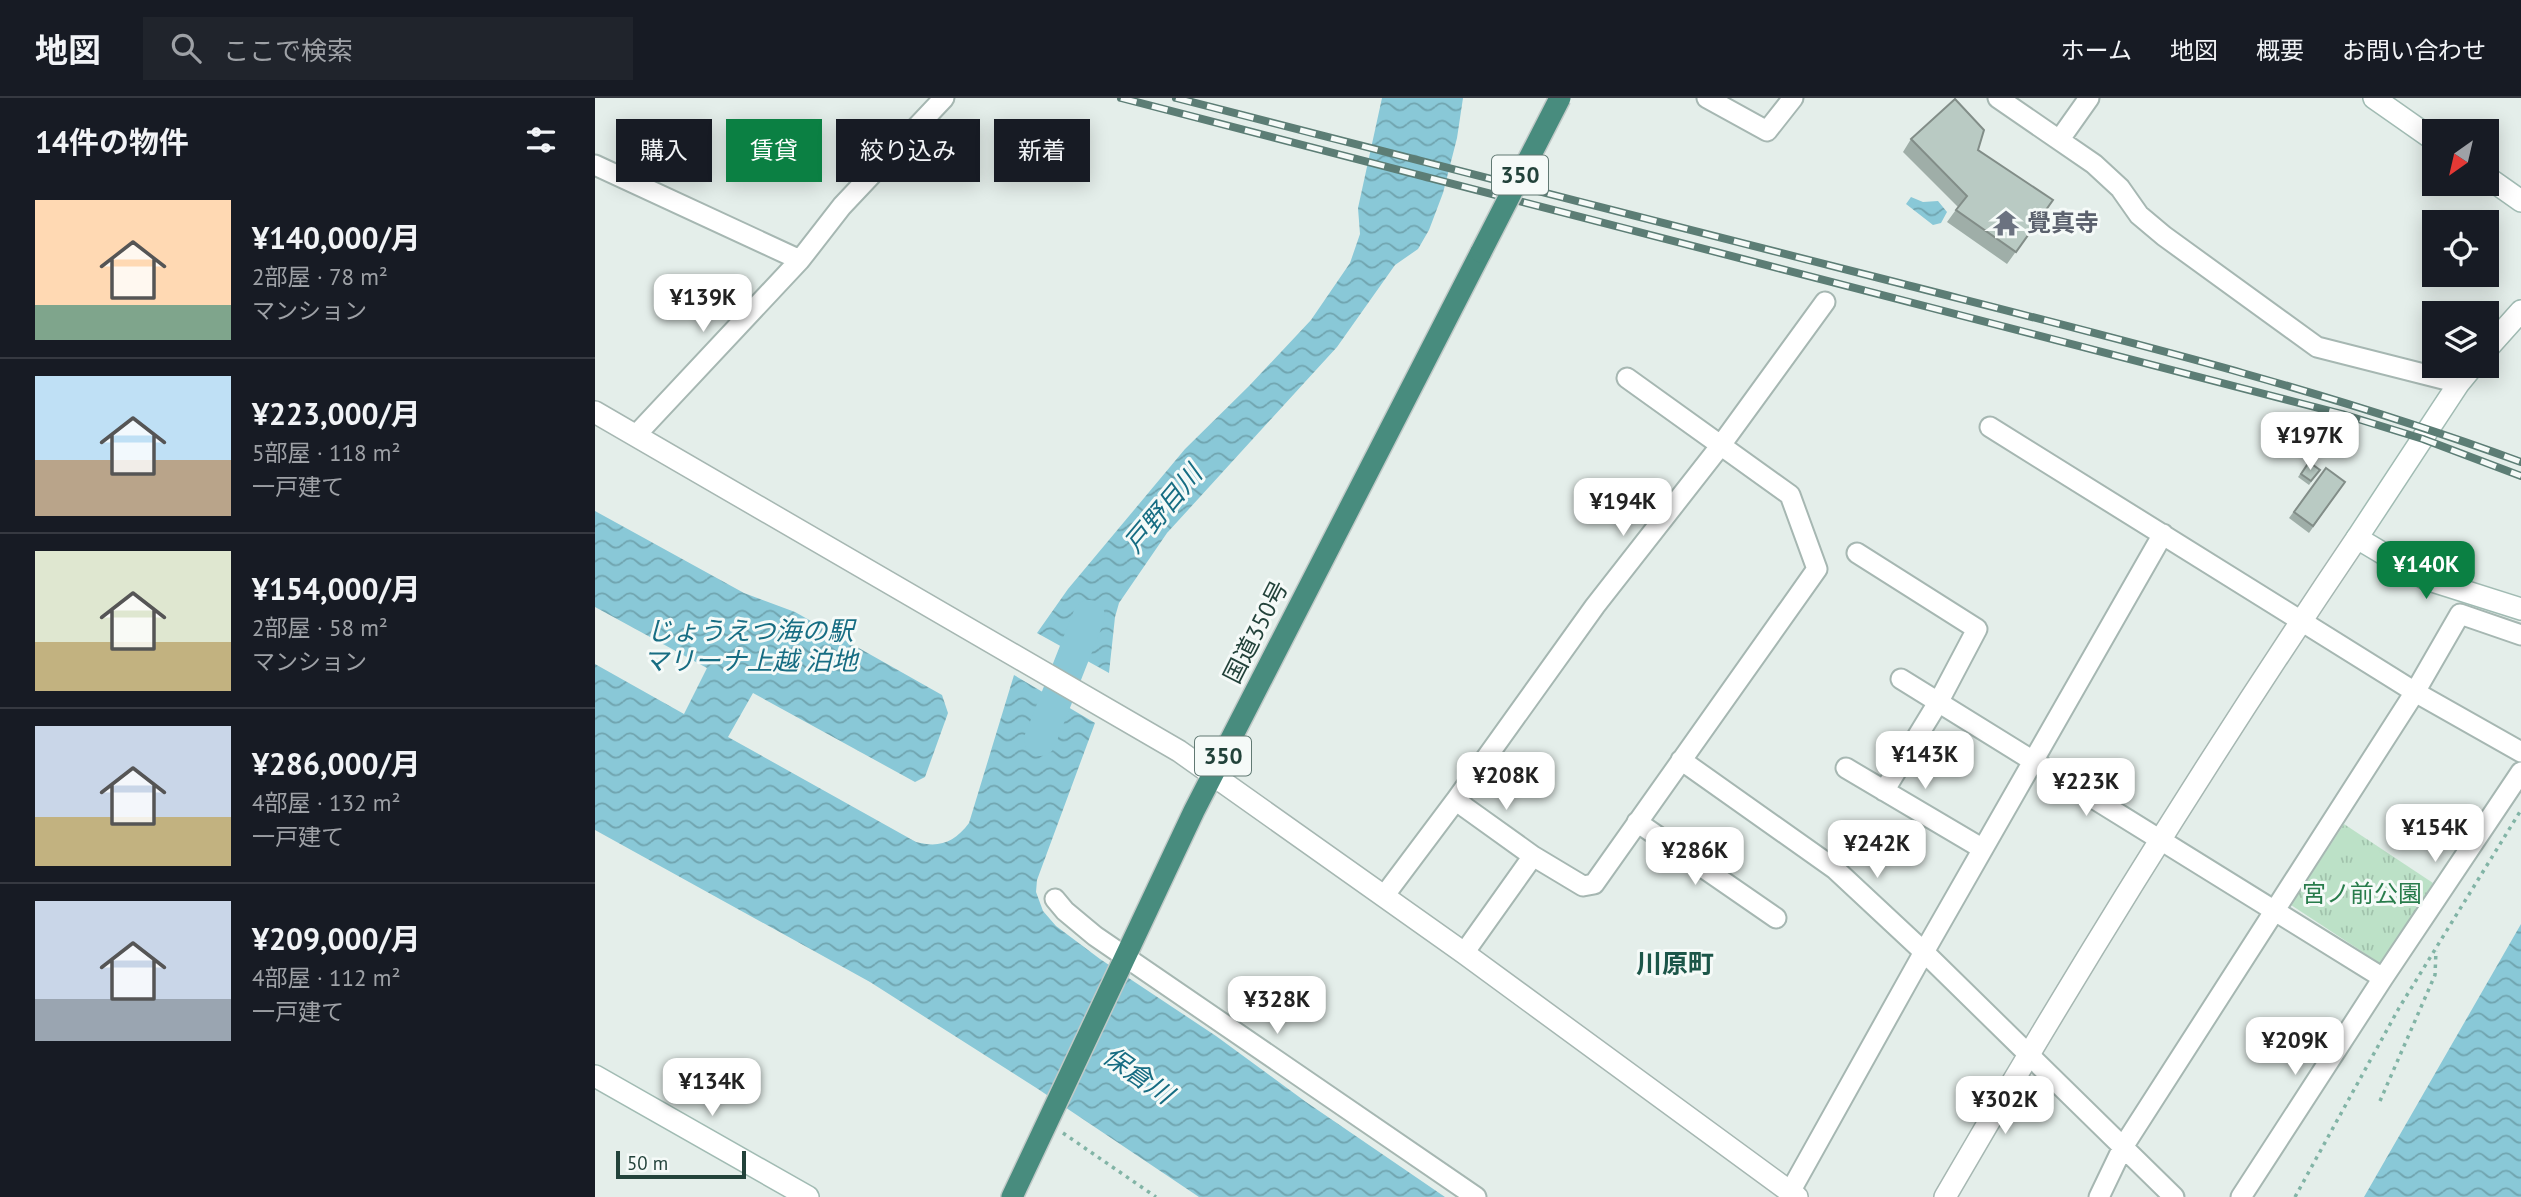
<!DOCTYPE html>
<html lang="ja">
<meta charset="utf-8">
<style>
:root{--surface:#171b24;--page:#20242c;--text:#f1f3f6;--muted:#9ea1a6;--line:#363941;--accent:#0b8043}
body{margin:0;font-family:"PT Sans","Noto Sans JP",sans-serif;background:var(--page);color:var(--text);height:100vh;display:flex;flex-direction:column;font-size:26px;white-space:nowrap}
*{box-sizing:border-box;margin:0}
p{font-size:23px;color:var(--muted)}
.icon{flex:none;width:38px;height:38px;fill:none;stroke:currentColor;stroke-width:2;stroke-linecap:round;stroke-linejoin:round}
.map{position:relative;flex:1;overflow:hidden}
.drawer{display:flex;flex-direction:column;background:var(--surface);width:595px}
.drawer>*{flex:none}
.guide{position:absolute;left:21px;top:21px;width:665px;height:63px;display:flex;gap:14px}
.needle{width:46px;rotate:214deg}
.fabs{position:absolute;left:1827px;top:21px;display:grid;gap:14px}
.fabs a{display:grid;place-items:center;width:77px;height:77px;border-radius:0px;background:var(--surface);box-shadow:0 4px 18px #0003;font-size:35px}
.scale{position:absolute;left:21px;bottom:18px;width:130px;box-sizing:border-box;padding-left:7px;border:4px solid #22423a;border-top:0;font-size:19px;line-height:24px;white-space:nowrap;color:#22423a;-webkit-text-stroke:5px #f5faf8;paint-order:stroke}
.price{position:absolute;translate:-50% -60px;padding:0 16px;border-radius:14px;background:#fff;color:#222;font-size:23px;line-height:46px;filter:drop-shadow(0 2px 4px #0008)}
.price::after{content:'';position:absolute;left:50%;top:42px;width:21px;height:16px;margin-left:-10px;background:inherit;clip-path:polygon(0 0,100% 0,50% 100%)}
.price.active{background:var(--accent);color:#fff}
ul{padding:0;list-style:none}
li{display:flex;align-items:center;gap:21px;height:175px;padding:0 35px}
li+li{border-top:2px solid var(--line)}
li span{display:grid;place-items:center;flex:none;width:196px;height:140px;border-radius:0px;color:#555}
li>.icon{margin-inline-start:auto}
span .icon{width:84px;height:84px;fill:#fffc;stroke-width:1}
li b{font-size:30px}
h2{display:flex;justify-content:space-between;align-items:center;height:84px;padding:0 35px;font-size:30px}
.pill{padding:0 24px;border-radius:0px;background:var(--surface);box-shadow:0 4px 18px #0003;font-size:24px;line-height:63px}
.pill.active{background:var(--accent);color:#fff}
header{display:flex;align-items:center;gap:42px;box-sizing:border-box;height:98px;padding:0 35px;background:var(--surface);border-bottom:2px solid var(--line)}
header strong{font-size:33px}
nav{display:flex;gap:38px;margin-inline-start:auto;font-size:24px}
.search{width:490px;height:63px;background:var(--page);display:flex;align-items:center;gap:18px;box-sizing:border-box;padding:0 24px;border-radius:0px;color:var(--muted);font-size:26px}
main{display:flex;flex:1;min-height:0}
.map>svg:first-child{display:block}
</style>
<header>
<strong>地図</strong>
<div class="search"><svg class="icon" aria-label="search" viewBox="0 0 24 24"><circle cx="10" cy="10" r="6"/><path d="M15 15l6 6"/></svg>ここで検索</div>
<nav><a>ホーム</a><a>地図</a><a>概要</a><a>お問い合わせ</a></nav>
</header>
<main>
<section class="drawer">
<h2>14件の物件<svg class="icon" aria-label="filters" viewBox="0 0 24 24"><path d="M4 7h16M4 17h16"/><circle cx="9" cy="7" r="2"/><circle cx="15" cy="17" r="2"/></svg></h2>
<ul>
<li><span style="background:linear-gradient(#ffd9b3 75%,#7fa58c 0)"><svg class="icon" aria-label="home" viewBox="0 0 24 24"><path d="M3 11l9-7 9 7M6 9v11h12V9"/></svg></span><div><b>¥140,000/月</b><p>2部屋 · 78 m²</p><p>マンション</p></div></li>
<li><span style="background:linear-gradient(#bfe0f5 60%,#b9a48a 0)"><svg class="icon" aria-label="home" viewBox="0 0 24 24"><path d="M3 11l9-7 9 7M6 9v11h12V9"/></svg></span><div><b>¥223,000/月</b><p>5部屋 · 118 m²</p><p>一戸建て</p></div></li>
<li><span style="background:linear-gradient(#dfe7d0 65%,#c2b280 0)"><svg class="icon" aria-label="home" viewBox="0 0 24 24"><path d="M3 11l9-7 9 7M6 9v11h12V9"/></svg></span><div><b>¥154,000/月</b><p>2部屋 · 58 m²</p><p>マンション</p></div></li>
<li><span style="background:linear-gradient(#c9d6e8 65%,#c2b280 0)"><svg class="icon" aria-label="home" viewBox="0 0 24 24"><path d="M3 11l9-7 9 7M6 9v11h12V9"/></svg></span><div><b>¥286,000/月</b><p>4部屋 · 132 m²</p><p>一戸建て</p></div></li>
<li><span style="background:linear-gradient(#c9d6e8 70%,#9aa5b1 0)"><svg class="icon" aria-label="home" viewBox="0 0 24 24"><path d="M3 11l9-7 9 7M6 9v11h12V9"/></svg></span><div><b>¥209,000/月</b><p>4部屋 · 112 m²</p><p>一戸建て</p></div></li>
</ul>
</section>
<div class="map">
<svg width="1926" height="1099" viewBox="0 0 1926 1099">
<defs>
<pattern id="grass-tufts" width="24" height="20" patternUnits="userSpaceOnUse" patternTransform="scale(1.75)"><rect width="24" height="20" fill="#bce1c7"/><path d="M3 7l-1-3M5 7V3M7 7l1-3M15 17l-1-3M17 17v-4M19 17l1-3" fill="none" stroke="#a1c2ac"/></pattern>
<pattern id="water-waves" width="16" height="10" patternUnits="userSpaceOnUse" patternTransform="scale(1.75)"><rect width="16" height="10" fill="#89c8d7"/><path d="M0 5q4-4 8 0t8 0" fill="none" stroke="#70a4af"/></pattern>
</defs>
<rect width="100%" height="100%" fill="#e4eeea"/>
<path fill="url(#grass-tufts)" d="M 1749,726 L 1838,785 L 1786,866 L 1696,807 Z"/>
<path fill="url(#water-waves)" d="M 787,0 L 868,0 L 862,40 L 848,95 L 834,132 L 823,151 L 800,167 L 742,249 L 572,435 L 524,505 L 520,519 L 514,575 L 442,535 L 473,491 L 590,351 L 654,288 L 716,222 L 755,165 L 765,136 L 763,110 Z
M 1316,99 L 1328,104 L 1343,103 L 1352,114 L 1346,125 L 1338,127 L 1311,106 Z
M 0,413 L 149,495 L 200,514 L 347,597 L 353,615 L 330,679 L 320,684 L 158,595 L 133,639 L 321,744 C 344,750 359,745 374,725 L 419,577 L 500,625 L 442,782 L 441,794 L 448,813 L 461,828 L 505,861 L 621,938 L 711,1004 L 850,1099 L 604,1099 L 443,991 L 275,884 L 0,732 L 0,566 L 89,616 L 112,570 L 0,509 Z
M 1926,826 L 1926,1099 L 1769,1099 Z"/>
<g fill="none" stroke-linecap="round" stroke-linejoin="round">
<path stroke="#89c8d7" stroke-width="32" d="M 445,642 L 494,518"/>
<g stroke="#a6b7b2" stroke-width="23">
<path id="minor" d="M 1112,0 L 1172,33 L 1198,0
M 1403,0 L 1499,66 L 1525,90 L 1544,117 L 1569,138 L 1722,249 L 1864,285
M 1465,41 L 1494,0
M 0,67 L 205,162
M 1395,329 L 1820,594 L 1926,654
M 41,337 L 205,162 L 247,108 L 349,0
M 1262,455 L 1382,531 L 1344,603 L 1289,693
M 1306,581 L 1788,880
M 1086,662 L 1240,771 L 1329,854 L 1579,1099
M 1251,670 L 1388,751
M 861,702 L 1000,508 L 1126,347 L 1230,204
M 1042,724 L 1181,820
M 938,758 L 988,788 L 999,786 L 1222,471 L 1195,397 L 1032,280
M 789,798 L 861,702 L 871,710 L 938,758 L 869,855
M 460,801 L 470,813 L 500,838 L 881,1099
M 1195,1094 L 1329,854 L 1568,436
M 1504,1099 L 1528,1049 L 1820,594 L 1865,516 L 1926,537
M 1646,1099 L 1788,880 L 1926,674"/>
</g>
<g stroke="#a6b7b2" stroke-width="24">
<path id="tertiary" d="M 0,314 L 584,653 L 869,855 L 1202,1099
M 1350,1099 C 1480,875 1617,654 1762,440"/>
</g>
<g stroke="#a1bbb3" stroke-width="24">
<path id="secondary" d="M 1779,0 L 1839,42
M 1892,79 L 1926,103
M 1892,251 L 1926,213
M 1878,268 L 1864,285 L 1762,440 L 1831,481 L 1926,511
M 0,978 L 213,1099"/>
</g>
<g stroke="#c1cac8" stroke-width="24">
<path id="trunk" d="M 417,1099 L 599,713 L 886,154"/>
</g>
<path stroke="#82b4a6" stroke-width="3.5" stroke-dasharray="3.5 5" stroke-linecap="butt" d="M 1785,1003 L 1840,877 L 1841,853
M 468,1035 L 561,1099
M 1700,1099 L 1804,910 L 1926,712"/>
<use href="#minor" stroke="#fff" stroke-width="19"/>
<use href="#tertiary" stroke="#fff" stroke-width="21"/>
<use href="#secondary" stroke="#fff" stroke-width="21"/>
<use href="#trunk" stroke="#488c7e" stroke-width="21"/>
<g stroke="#5c7d75" stroke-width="8">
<path id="rail" d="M 526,0 L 1747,316 L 1828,341 L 1926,378
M 581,0 C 821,62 1060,123 1300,184 C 1511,238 1722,289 1926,364"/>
</g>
<use href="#rail" stroke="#f5faf8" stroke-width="5" stroke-dasharray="16" stroke-linecap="butt"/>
<g stroke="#c1cac8" stroke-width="24" stroke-linecap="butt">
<path id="trunk-bridge" d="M 886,154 L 965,0"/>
</g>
<use href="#trunk-bridge" stroke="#488c7e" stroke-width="21"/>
</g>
<path fill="#9faea8" d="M 1316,41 L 1383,52 L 1458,102 L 1412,166 L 1352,124 L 1363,109 L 1308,54 Z
M 1714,364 L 1725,372 L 1714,387 L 1703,379 Z
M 1731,370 L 1750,384 L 1714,435 L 1694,420 Z"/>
<path fill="#b9cac3" stroke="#828d88" stroke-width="2" d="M 1360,1 L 1389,32 L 1383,52 L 1458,102 L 1421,154 L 1361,112 L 1372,98 L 1316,41 Z
M 1714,364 L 1725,372 L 1716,383 L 1706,376 Z
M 1731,370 L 1750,384 L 1718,428 L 1699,414 Z"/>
<defs>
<g id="temple-bare" transform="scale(2.1)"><path d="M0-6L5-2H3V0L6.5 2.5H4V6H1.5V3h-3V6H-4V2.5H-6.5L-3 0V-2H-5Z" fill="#6b7280" stroke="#f5faf8" stroke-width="2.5" paint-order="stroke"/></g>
</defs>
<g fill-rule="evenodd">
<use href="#temple-bare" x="1411" y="125"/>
</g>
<g text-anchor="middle" stroke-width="6" stroke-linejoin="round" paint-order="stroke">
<g fill="#f5faf8" stroke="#617973" stroke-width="2">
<rect x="897" y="57.5" width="56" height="39" rx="5"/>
<rect x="600" y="638.5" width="56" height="39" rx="5"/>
</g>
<g font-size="23" font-weight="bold" fill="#22423a">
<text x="925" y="85">350</text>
<text x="628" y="666">350</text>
</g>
<g font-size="24" font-weight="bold" fill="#5b616d" stroke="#f5faf8" text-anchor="start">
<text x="1432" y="133">覺真寺</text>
</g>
<g font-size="24" fill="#22423a" stroke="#f5faf8">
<text transform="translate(661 534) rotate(-63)" y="8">国道350号</text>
</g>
<g font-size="24" fill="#287c4b" stroke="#f5faf8">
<text x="1767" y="804">宮ノ前公園</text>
</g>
<g font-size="26" font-style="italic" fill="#176d83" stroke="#f5faf8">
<text transform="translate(568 411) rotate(-50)" y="9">戸野目川</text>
<text x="155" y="542">じょうえつ海の駅<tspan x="155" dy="30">マリーナ上越 泊地</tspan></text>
<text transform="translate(543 977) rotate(35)" y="9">保倉川</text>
</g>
<g font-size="26" font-weight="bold" fill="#1c5649" stroke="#f5faf8">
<text x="1080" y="875">川原町</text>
</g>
</g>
</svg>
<div class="fabs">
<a><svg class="needle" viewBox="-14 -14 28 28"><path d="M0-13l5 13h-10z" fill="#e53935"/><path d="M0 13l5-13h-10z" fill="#9ea1a6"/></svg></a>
<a><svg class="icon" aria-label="locate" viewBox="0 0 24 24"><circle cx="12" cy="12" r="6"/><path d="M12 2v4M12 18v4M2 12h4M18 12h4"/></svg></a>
<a><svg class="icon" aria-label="layers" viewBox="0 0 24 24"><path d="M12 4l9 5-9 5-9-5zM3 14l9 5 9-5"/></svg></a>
</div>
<div class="scale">50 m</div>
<b class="price" style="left:108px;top:236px">¥139K</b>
<b class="price" style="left:1715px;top:374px">¥197K</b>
<b class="price" style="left:1028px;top:440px">¥194K</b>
<b class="price active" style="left:1831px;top:503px">¥140K</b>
<b class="price" style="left:1330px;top:693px">¥143K</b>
<b class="price" style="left:911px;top:714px">¥208K</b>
<b class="price" style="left:1491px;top:720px">¥223K</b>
<b class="price" style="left:1840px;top:766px">¥154K</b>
<b class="price" style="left:1282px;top:782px">¥242K</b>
<b class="price" style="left:1100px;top:789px">¥286K</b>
<b class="price" style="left:682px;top:938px">¥328K</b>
<b class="price" style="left:1700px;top:979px">¥209K</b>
<b class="price" style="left:117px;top:1020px">¥134K</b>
<b class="price" style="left:1410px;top:1038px">¥302K</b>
<div class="guide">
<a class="pill">購入</a>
<a class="pill active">賃貸</a>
<a class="pill">絞り込み</a>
<a class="pill">新着</a>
</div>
</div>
</main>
